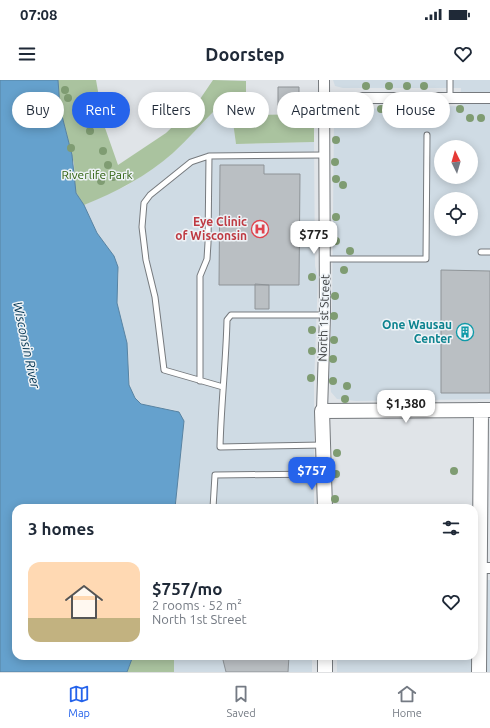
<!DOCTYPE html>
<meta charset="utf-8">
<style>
:root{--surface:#fff;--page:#f6f6f7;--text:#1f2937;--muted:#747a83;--line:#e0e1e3;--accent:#2563eb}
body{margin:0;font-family:Ubuntu,sans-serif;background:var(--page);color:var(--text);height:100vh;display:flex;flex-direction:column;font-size:15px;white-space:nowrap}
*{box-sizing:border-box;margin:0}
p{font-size:13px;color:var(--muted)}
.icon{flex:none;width:22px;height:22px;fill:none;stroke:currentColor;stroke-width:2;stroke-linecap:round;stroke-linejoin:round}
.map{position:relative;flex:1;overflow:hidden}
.panel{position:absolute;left:12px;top:424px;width:466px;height:156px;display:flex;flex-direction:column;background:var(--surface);border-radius:12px;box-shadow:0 2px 10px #0003}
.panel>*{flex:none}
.hud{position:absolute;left:12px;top:12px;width:466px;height:36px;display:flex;gap:8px}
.needle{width:26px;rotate:355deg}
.buttons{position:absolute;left:434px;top:60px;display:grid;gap:8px}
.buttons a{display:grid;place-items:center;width:44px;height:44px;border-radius:50%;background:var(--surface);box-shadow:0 2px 10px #0003;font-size:20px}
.price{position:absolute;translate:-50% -34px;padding:0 9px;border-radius:8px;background:#fff;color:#222;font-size:13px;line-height:26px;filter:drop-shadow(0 1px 2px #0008)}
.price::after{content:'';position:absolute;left:50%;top:24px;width:12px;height:9px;margin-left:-6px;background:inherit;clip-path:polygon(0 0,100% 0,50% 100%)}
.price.active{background:var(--accent);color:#fff}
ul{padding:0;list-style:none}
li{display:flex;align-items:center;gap:12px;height:100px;padding:0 16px}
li+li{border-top:1px solid var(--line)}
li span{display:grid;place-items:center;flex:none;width:112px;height:80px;border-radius:12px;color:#555}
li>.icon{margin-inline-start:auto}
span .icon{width:48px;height:48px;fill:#fffc;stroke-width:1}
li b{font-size:17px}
h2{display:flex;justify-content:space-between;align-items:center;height:48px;padding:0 16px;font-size:17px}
.tag{padding:0 14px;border-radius:18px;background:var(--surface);box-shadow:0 2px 10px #0003;font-size:14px;line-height:36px}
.tag.active{background:var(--accent);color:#fff}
.status{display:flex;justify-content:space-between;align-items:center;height:28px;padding:0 20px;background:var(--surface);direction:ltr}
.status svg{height:11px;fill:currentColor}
header{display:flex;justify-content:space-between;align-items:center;height:52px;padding:0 16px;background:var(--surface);font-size:18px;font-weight:600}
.tabs{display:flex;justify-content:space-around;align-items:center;height:56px;border-top:1px solid var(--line);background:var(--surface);font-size:11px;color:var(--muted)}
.tabs a{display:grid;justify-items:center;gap:2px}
.tabs .active{color:var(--accent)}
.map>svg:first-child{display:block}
</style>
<div class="status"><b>07:08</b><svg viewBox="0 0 49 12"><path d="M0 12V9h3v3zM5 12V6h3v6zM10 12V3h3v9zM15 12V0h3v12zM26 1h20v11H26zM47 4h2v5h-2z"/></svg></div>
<header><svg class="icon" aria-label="menu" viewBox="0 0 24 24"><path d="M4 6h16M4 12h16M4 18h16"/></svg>Doorstep<svg class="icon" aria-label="heart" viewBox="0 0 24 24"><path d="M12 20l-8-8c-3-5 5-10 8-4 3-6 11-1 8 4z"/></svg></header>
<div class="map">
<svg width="490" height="592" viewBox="0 0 490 592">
<rect width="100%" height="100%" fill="#e0e4e8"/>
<path fill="#cfdbe4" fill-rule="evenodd" d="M 333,0 L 490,0 L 490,319 L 356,321 L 337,319 L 331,312 L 329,296 L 332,230 L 334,42 L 342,33 L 356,29 L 460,26 L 461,8 L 343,8 L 335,6 ZM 441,67 L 471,67 L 471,97 L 441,97 ZM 441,119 L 471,119 L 471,149 L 441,149 Z
M 216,29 L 232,35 L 236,64 L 314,62 L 315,186 L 318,198 L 314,303 L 314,428 L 175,428 L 184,341 L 175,330 L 141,324 L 137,321 L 131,311 L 127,263 L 117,223 L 119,194 L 112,173 L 97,153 L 84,125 L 126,106 L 151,90 L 173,73 Z
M 474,500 L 490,500 L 490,592 L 337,592 L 337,576 L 474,576 Z
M 174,576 L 312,576 L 312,592 L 174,592 Z"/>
<path fill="#aac39f" d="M 58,0 L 96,0 L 104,45 L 118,85 L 166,53 L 198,22 L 213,0 L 246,1 L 246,35 L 314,34 L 314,62 L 236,64 L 232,35 L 216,29 C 202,43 188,59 173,73 C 147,96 116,112 84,125 L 75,111 L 74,84 L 60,28 Z
M 133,576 L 174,576 L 174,592 L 127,592 Z"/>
<path fill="#65a1cd" stroke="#5883a2" d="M 0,0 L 58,0 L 60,28 L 72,75 L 76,113 L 84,125 L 97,153 L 114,176 L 118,187 L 117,223 L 127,263 L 129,305 L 135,318 L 141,324 L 179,332 L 184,341 L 175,428 L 16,428 L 16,576 L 133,576 L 127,592 L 0,592 Z"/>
<path fill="#babfc3" stroke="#8e9397" d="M 278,7 L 299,7 L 299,31 L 278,31 Z
M 220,85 L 264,85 L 264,94 L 300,94 L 299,205 L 219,205 Z
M 441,190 L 490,191 L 490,313 L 441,313 Z
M 255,204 L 269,205 L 269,229 L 255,229 Z
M 222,576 L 289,576 L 288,592 L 226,592 Z"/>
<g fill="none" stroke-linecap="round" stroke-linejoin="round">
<g stroke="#767a7e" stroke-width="7">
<path id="lane" d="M 450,0 L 450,18
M 481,172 L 490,172
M 325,179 L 426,179 L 427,55
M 200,301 L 200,196 L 207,179 L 208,163 L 209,76
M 223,307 L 164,290 L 155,217 L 146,180 L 142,147 L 144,123 L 150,115 L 191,82 L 209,76 L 325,75
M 323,365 L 220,367 C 221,324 226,283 227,240 L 231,235 L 325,235
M 213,428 L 215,395 L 324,394"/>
</g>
<g stroke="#767a7e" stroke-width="12">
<path id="street" d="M 324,18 L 490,18
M 322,331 L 325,235 L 324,0
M 474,488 L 490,488"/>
</g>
<g stroke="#767a7e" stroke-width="16">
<path id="secondary" d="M 325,428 L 322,331 L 490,330
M 325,592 L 325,576
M 479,592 C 479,505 481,418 481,330"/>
</g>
<use href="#lane" stroke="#fff" stroke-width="5"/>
<use href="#street" stroke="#fff" stroke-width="10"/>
<use href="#secondary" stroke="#fff" stroke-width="14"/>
</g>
<g fill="#7f9c72">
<circle cx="366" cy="6" r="4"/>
<circle cx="389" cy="6" r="4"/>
<circle cx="407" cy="6" r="4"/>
<circle cx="424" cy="6" r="4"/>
<circle cx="65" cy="10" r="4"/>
<circle cx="68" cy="18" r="4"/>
<circle cx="88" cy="22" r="4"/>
<circle cx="381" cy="29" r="4"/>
<circle cx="407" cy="29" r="4"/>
<circle cx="445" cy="29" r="4"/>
<circle cx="460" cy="29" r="4"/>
<circle cx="434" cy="30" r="4"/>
<circle cx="470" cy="38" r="4"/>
<circle cx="481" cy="38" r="4"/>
<circle cx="345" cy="40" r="4"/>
<circle cx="417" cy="42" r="4"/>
<circle cx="435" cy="42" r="4"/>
<circle cx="90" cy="51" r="4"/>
<circle cx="336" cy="60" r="4"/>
<circle cx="71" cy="68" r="4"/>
<circle cx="103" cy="71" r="4"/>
<circle cx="335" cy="82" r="4"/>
<circle cx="108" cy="85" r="4"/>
<circle cx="113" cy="97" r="4"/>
<circle cx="336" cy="99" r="4"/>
<circle cx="101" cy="101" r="4"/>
<circle cx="343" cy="105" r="4"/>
<circle cx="336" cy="137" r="4"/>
<circle cx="336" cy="161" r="4"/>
<circle cx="350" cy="171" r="4"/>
<circle cx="344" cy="190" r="4"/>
<circle cx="312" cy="197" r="4"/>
<circle cx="335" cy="216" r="4"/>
<circle cx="334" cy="236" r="4"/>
<circle cx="312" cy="250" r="4"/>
<circle cx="334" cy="260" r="4"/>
<circle cx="312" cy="271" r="4"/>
<circle cx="333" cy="279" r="4"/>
<circle cx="311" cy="298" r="4"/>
<circle cx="333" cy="301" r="4"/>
<circle cx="347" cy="306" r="4"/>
<circle cx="345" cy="319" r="4"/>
<circle cx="407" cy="319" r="4"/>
<circle cx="337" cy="373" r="4"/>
<circle cx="312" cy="383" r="4"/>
<circle cx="454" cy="391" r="4"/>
<circle cx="336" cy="394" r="4"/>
<circle cx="335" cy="419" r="4"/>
</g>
<defs>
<g id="hospital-ring" transform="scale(0.9)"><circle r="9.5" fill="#edf2f6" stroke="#e0444e" stroke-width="1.5"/><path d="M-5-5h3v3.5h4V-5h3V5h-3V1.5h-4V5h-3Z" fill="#e0444e"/></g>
<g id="building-ring" transform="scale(0.9)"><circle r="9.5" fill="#edf2f6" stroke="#0f9aa8" stroke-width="1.5"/><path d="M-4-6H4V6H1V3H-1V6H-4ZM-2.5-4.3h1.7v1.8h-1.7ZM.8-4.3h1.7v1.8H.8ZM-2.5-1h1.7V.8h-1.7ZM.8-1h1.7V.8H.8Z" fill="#0f9aa8"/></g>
</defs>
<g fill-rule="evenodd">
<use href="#hospital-ring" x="260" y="149"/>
<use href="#building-ring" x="465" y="252"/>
</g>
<g text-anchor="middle" stroke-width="3" stroke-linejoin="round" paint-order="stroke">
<g font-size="12" fill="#306111" stroke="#edf2f6">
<text x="97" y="99">Riverlife Park</text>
</g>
<g font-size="12" font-weight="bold" fill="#be3a42" stroke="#edf2f6" text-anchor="end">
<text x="247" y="146">Eye Clinic<tspan x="247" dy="14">of Wisconsin</tspan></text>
</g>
<g font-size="12" fill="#3b3d3e" stroke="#edf2f6">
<text transform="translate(324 238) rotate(-88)" y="4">North 1st Street</text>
</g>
<g font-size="12" font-weight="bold" fill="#0d838f" stroke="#edf2f6" text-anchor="end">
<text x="452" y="249">One Wausau<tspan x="452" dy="14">Center</tspan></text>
</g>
<g font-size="13" font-style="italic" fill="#023452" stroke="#edf2f6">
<text transform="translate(27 265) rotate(78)" y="5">Wisconsin River</text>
</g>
</g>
</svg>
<div class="buttons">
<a><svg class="needle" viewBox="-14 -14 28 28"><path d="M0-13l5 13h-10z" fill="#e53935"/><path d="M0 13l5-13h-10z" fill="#747a83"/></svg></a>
<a><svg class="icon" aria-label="locate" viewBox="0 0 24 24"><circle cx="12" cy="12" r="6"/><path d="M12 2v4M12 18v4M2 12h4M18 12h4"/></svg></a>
</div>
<b class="price" style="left:314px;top:175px">$775</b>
<b class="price" style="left:406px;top:344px">$1,380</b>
<b class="price active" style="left:312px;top:411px">$757</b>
<div class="hud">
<a class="tag">Buy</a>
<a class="tag active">Rent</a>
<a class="tag">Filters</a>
<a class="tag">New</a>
<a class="tag">Apartment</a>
<a class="tag">House</a>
</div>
<section class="panel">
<h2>3 homes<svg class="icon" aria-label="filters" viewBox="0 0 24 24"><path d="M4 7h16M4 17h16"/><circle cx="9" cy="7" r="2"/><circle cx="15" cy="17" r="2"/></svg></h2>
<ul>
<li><span style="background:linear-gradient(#ffd9b3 70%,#c2b280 0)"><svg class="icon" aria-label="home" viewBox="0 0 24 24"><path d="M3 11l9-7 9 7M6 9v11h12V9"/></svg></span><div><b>$757/mo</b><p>2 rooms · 52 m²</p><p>North 1st Street</p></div><svg class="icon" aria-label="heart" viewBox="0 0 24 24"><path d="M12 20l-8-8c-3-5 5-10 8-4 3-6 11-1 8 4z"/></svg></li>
</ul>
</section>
</div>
<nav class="tabs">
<a class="active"><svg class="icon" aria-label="map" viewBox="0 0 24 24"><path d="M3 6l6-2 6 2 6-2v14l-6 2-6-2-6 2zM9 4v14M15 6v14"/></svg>Map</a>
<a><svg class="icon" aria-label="saved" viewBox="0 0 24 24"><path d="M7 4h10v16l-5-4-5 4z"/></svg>Saved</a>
<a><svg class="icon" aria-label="home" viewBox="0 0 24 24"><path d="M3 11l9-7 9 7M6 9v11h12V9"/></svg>Home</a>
</nav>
